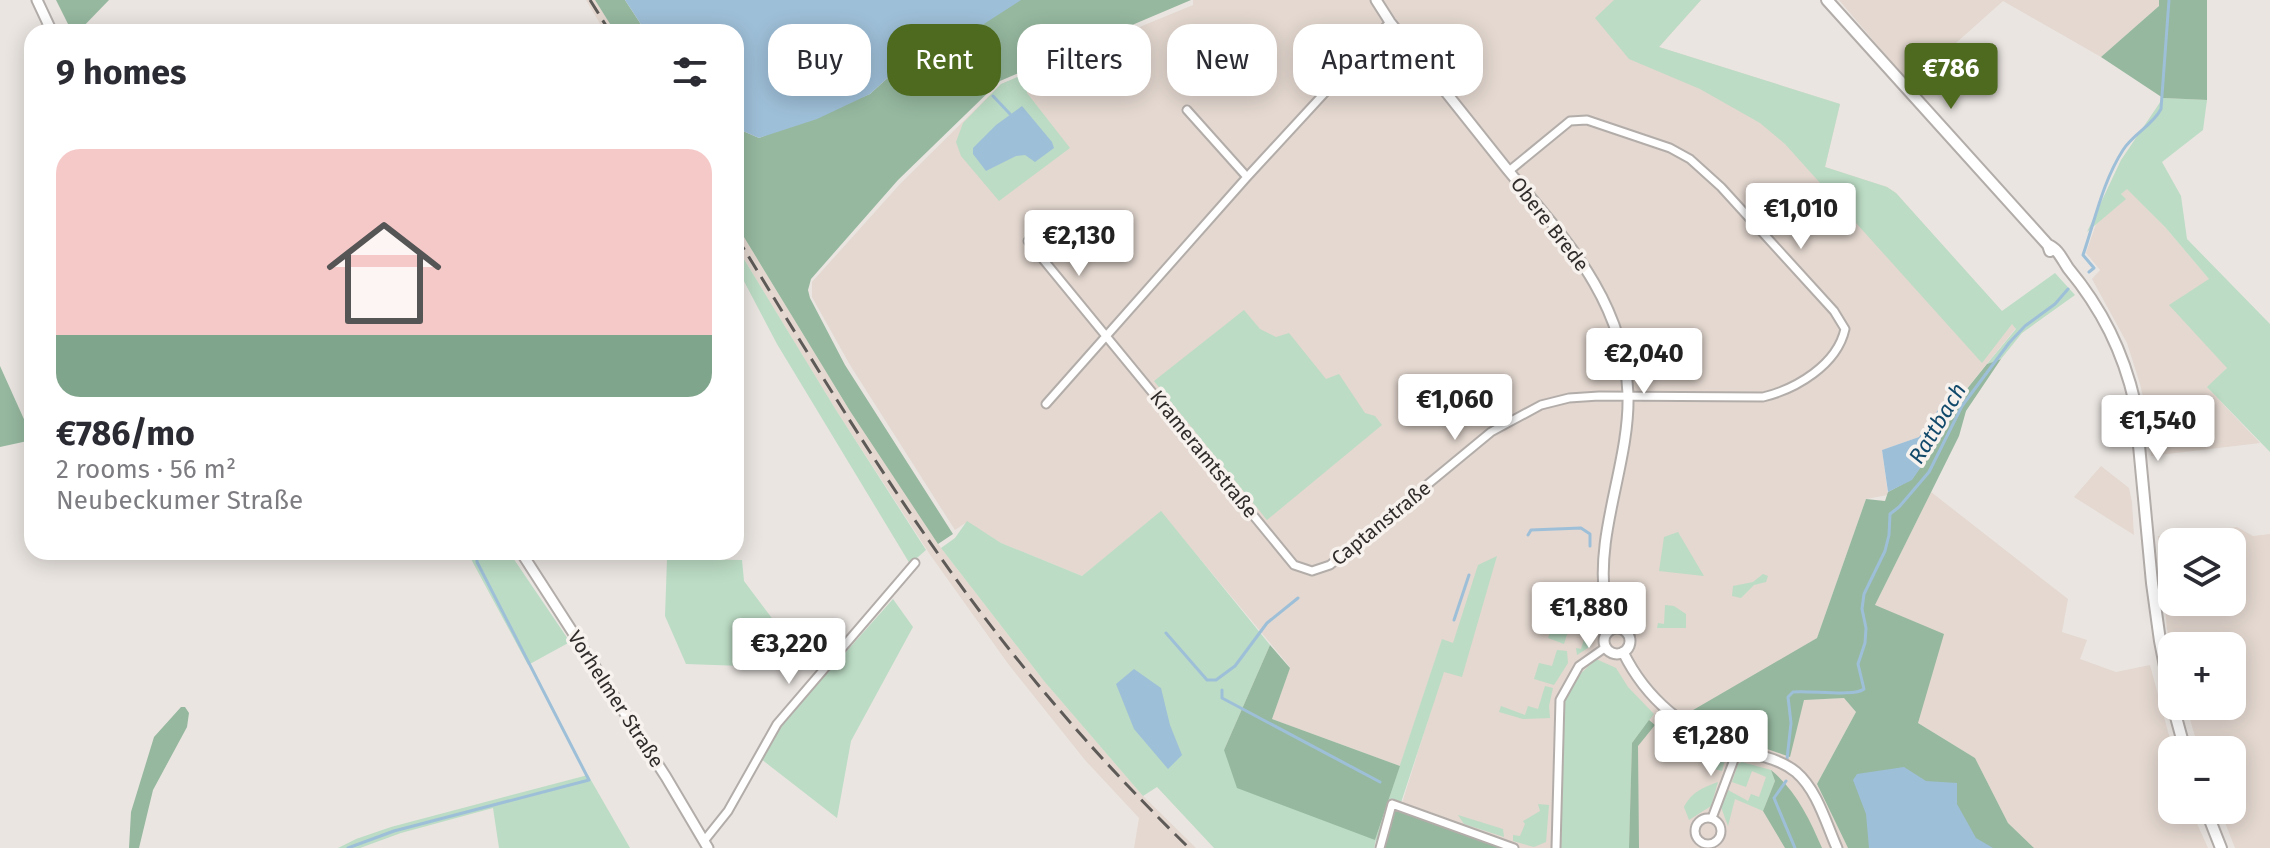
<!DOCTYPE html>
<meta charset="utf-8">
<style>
:root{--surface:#fff;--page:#f7f7f7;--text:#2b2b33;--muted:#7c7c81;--line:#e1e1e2;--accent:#4d6a1f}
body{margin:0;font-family:"Fira Sans",sans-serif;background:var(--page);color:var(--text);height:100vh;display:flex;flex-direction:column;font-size:30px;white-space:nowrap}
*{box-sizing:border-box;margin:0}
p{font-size:26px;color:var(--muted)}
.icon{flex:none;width:44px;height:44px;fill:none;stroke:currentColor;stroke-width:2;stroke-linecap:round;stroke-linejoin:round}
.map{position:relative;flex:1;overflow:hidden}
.sheet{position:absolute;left:24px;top:24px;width:720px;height:536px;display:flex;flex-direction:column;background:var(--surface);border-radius:24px;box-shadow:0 4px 20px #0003}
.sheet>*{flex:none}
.guide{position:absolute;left:768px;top:24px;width:760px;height:72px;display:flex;gap:16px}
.buttons{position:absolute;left:2158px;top:528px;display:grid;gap:16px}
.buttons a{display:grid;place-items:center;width:88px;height:88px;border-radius:16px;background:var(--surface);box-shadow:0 4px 20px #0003;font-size:40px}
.price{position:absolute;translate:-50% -68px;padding:0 18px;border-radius:8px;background:#fff;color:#222;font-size:26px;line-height:52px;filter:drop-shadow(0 2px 4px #0008)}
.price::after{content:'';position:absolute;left:50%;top:48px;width:24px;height:18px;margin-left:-12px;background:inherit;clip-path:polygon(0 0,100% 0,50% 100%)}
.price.active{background:var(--accent);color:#fff}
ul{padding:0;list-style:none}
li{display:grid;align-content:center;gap:16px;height:424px;padding:0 32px}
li+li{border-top:2px solid var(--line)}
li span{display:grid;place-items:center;height:248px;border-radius:24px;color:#555}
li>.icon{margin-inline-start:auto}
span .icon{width:144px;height:144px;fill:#fffc;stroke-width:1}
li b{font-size:34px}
h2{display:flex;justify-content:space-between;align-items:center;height:96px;padding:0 32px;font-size:34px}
.chip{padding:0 28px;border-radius:24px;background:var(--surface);box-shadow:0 4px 20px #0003;font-size:28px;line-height:72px}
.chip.active{background:var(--accent);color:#fff}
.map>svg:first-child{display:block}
</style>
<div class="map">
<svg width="2270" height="848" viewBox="0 0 2270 848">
<rect width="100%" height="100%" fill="#eae5e1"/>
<path fill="#e4d8d0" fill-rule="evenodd" d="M 586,0 L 595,0 L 615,32 L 605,32 Z
M 1193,0 L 1701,0 L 1659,47 L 1840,104 L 1825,167 L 1887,187 L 1896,193 L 2016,328 L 1959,398 L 1940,407 L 1919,437 L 1882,450 L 1888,495 L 1866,499 L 1817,638 L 1753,677 L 1804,699 L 1844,698 L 1856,712 L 1817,784 L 1848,848 L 1388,848 L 1452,643 L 1442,640 L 1400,766 L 1272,719 L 1290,667 L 1161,512 L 1082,576 L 1001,543 L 967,522 L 955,530 L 850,365 L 812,297 L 812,282 L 900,184 L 1001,84 L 1193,5 Z
M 1839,0 L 2159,0 L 2159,6 L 2101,57 L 2003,1 L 1910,84 Z
M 2127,188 L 2166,228 L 2210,280 L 2183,296 L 2227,368 L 2208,388 L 2260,443 L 2151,456 L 2149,423 L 2140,384 L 2127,343 L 2092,279 L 2100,270 L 2086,253 L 2096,224 L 2125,199 L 2121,194 Z
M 736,224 L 850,411 L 941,548 L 1044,681 L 1143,796 L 1196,848 L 1134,848 L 1139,818 L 1085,760 L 1009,665 L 931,556 L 836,410 L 736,246 Z
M 2101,466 L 2129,488 L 2132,502 L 2134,535 L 2074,497 Z
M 1931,492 L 2068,599 L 2062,632 L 2087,640 L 2080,659 L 2116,672 L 2150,665 L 2173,750 L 2172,810 L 2191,810 L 2208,848 L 2034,848 L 2008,823 L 1975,758 L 1918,723 L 1875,605 Z
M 2237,527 L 2253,536 L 2270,534 L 2270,848 L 2235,848 L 2220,810 L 2232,810 L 2232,750 L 2199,750 L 2186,706 L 2232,706 L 2232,646 L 2172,646 L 2172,656 L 2167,629 L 2158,536 ZM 2172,542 L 2232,542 L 2232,602 L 2172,602 Z"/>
<path fill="#bcdcc5" d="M 1614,0 L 1701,0 L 1659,47 L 1840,104 L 1825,167 L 1887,187 L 1896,193 L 2002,311 L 2055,273 L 2075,295 L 2022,333 L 2001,359 L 1987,364 L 2016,329 L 2012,324 L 1982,363 L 1785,144 L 1760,123 L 1700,89 L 1629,59 L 1595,18 Z
M 1027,73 L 1027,93 L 1070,148 L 999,201 L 961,156 L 956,142 L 963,123 L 1001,84 Z
M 2163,98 L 2207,100 L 2203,130 L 2162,162 L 2181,196 L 2187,239 L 2270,324 L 2270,452 L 2207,387 L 2227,368 L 2169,305 L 2209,279 L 2166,228 L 2127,189 L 2121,194 L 2126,199 L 2087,232 L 2121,160 Z
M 736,246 L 836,410 L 926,550 L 910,564 L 777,344 L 736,266 Z
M 1244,310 L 1260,329 L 1276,337 L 1289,333 L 1326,379 L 1339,374 L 1365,413 L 1375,416 L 1382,425 L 1267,520 L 1154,381 Z
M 1161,511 L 1270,645 L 1224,750 L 1375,840 L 1442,639 L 1453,643 L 1478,565 L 1497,556 L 1462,677 L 1444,672 L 1387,845 L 1376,840 L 1374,848 L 1214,848 L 1157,787 L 1143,796 L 1044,681 L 941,548 L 955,538 L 967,521 L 1001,543 L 1082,576 Z
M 1678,532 L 1704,576 L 1659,571 L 1664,537 Z
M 480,552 L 509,552 L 570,642 L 528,665 L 471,559 Z
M 667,559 L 742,560 L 744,581 L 789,641 L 773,667 L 686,664 L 665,616 Z
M 1763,574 L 1768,576 L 1766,582 L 1754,585 L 1741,598 L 1732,596 L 1733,586 L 1753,582 Z
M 893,599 L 913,627 L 851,741 L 837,818 L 761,759 L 780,726 Z
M 1593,605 L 1600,620 L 1594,630 L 1591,646 L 1577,655 L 1576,648 L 1581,649 L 1592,612 L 1587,610 Z
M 1665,605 L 1674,606 L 1686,614 L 1686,628 L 1657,628 L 1658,623 L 1664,624 Z
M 1562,623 L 1570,625 L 1564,644 L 1548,638 L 1551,629 L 1559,632 Z
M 1557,650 L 1567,651 L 1568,663 L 1554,685 L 1534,679 L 1539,663 L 1552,666 Z
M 1596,659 L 1616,668 L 1628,687 L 1654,714 L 1632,743 L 1629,848 L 1561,848 L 1564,705 L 1572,682 Z
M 1545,686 L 1553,688 L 1549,706 L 1550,718 L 1523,719 L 1499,712 L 1501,706 L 1525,715 L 1528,706 L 1538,709 Z
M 1670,726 L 1722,755 L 1725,760 L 1722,771 L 1714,769 L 1716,760 L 1678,744 L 1665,732 Z
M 1742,762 L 1771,770 L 1775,781 L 1763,811 L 1735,799 L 1728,826 L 1721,807 L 1728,790 L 1748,801 L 1751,794 L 1759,797 L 1766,777 L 1752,771 L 1746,787 L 1732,782 L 1738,764 Z
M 588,775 L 630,848 L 499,848 L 493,808 L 401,833 L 360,848 L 338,848 L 356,839 L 391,827 Z
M 1718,782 L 1711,806 L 1689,820 L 1684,807 C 1692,792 1702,788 1718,782 Z
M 1538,804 L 1549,805 L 1546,842 L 1534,847 L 1513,841 L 1513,835 L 1520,836 L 1525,824 L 1523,821 L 1540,811 Z
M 1458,815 L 1503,829 L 1504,837 L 1464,824 Z"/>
<path fill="#96b89f" d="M 56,0 L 109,0 L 78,32 L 72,32 Z
M 595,0 L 625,0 L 646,32 L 615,32 Z
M 1014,0 L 1191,0 L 1000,81 L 898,180 L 811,279 L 808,290 L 810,298 L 845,365 L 953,534 L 938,544 L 850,411 L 736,224 L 736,128 L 759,138 L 870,94 L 915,53 Z
M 2159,0 L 2207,0 L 2207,100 L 2163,98 L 2101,57 L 2159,6 Z
M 2001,359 L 1966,411 L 1959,436 L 1875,605 L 1944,634 L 1918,723 L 1975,758 L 2008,823 L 2034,848 L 1848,848 L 1817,784 L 1856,712 L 1844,698 L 1804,700 L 1790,757 L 1730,736 L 1688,713 L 1817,638 L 1866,499 L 1885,501 L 1888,492 L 1912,479 L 1943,435 L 1954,405 L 1987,364 Z
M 0,366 L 32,437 L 32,440 L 0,447 Z
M 1270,645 L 1290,668 L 1272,719 L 1400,766 L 1375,840 L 1237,788 L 1224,750 Z
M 181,707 L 185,707 L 189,713 L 187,727 L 153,790 L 139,848 L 129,848 L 131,812 L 154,737 Z
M 1649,720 L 1655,725 L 1638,746 L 1639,848 L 1629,848 L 1632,743 Z
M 1771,770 C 1796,791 1809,818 1822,848 L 1785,848 L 1763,811 L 1775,781 Z
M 1394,810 L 1510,848 L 1384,848 Z"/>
<path fill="#9ebfd8" d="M 625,0 L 1021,0 L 973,31 L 915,53 L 870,94 L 817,119 L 759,138 L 736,128 L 736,32 L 646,32 Z
M 1022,106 L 1052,142 L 1054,148 L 1035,162 L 1025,155 L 1016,156 L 986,171 L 973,154 L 973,148 L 996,125 Z
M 1959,398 L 1943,435 L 1912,480 L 1888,492 L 1882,450 L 1919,437 L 1940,407 Z
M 1134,669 L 1161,688 L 1170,725 L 1182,755 L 1168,769 L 1134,729 L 1116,684 Z
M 1904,767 L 1926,781 L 1957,783 L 1957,804 L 1976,838 L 1993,848 L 1869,848 L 1866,814 L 1853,780 L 1857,774 Z"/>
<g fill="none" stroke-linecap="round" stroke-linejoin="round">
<path stroke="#9ebfd8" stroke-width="3" d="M 950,40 L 987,89
M 993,96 L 1010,114
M 2089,272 L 2094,268 L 2083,255 C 2095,220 2103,181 2123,150 C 2133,134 2152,126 2161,109 L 2169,0
M 1528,535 L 1531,530 L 1581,528 L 1590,534 L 1590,546
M 1454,620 L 1469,575
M 1166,633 L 1207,680 L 1216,680 L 1235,666 L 1267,623 L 1298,598
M 1222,690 L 1222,698 L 1380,782
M 1787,759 L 1791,723 L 1788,697 L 1793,692 C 1810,690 1854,697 1864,689 L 1858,664 L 1865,643 L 1866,628 L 1862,609 L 1864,594 L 1885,551 L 1889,535 L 1890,514 L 1899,507 L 1929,472 L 1962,406 L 2009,343 L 2025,326 L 2055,304 L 2068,289
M 1786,781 L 1774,798 L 1795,848
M 348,848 L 394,831 L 589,780 L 477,562 L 477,558 L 485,552"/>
<g stroke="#b3adaa" stroke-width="11">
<path id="minor" d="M 1187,110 L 1247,177
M 1028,241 L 1294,565 L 1312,571 L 1330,565 L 1491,432 L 1541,405 L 1569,398 L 1599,396 L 1763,397 C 1796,389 1837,365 1845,329 L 1834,311 L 1721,187 L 1690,159 L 1670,148 L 1587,120 L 1570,121 L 1509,171
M 1046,404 L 1247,177 L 1390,22
M1695 831a13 13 0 1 1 26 0a13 13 0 1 1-26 0Z
M 1712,818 L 1738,749
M 704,841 L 728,811 L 777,724 L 915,563
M 1380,848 L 1392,804 L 1514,848
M 1556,848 L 1560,700 L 1579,666 L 1606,647"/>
</g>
<g stroke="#b3adaa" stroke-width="13">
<path id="tertiary" d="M 37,0 L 52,32
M 1376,0 L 1390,22 C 1429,71 1468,120 1507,169 C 1564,238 1624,299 1628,394 C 1630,462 1595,532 1605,599 C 1607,609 1611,619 1613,628
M 521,552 L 666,777 L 708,848
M1604 641a13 13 0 1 1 26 0a13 13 0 1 1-26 0Z
M 1623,652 C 1647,701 1687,732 1738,749 C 1758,756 1779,758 1796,772 C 1817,790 1826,823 1837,848"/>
</g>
<g stroke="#b3adaa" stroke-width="14">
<path id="secondary" d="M 1827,0 L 2048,245 L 2050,251
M 2048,245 C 2058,249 2062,259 2068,268 C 2102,309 2123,351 2135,403 L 2152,583 L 2160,641 L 2172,702
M 2173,706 L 2185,750
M 2206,810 L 2221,848"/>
</g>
<use href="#minor" stroke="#fff" stroke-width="7"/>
<use href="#tertiary" stroke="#fff" stroke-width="9"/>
<use href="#secondary" stroke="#fff" stroke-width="10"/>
<path stroke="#5d5a58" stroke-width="3" stroke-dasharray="16 8" stroke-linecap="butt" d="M 590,0 L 610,32
M 736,236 C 803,345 868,454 941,558 C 1014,662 1098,759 1189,848"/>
</g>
<g text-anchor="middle" stroke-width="7" stroke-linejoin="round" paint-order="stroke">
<g font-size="20" fill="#2f2c2b" stroke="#f7f2ee">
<text transform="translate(1550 224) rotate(52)" y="7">Obere Brede</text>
<text transform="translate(1204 454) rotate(51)" y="7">Krameramtstraße</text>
<text transform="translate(1381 523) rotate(-39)" y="7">Captanstraße</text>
<text transform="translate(616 699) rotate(57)" y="7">Vorhelmer Straße</text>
</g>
<g font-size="22" font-style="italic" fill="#11496b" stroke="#f7f2ee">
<text transform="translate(1937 423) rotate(-59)" y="8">Rattbach</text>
</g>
</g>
</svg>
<div class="buttons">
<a><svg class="icon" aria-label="layers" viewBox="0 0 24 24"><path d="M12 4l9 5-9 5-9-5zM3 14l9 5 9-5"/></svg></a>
<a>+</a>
<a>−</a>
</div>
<b class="price active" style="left:1951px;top:111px">€786</b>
<b class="price" style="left:1801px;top:251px">€1,010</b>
<b class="price" style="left:1079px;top:278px">€2,130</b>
<b class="price" style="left:1644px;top:396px">€2,040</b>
<b class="price" style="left:1455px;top:442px">€1,060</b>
<b class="price" style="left:2158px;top:463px">€1,540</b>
<b class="price" style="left:1589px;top:650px">€1,880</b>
<b class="price" style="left:789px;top:686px">€3,220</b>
<b class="price" style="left:1711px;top:778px">€1,280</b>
<div class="guide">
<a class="chip">Buy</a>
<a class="chip active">Rent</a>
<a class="chip">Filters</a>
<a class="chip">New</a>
<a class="chip">Apartment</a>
</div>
<section class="sheet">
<h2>9 homes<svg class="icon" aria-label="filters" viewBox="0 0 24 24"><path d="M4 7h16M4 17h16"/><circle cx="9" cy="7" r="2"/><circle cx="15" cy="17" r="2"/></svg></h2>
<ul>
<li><span style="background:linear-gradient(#f6c9c9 75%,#7fa58c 0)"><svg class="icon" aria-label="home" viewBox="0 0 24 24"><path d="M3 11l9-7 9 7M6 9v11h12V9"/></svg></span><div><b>€786/mo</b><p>2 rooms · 56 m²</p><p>Neubeckumer Straße</p></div></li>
</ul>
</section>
</div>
